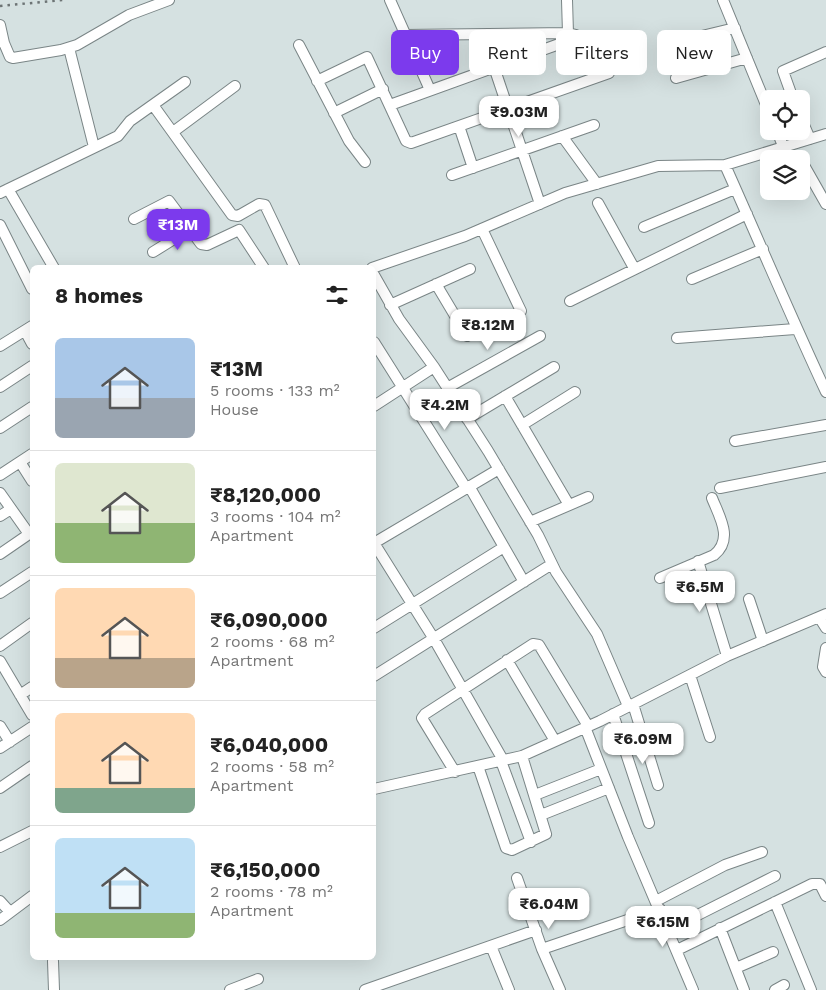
<!DOCTYPE html>
<meta charset="utf-8">
<style>
:root{--surface:#fff;--page:#f2f2f2;--text:#222;--muted:#767676;--line:#e0e0e0;--accent:#7c3aed}
body{margin:0;font-family:"Work Sans",sans-serif;background:var(--page);color:var(--text);height:100vh;display:flex;flex-direction:column;font-size:19px;white-space:nowrap}
*{box-sizing:border-box;margin:0}
p{font-size:16px;color:var(--muted)}
.icon{flex:none;width:28px;height:28px;fill:none;stroke:currentColor;stroke-width:2;stroke-linecap:round;stroke-linejoin:round}
.map{position:relative;flex:1;overflow:hidden}
.drawer{position:absolute;left:30px;top:265px;width:346px;height:695px;display:flex;flex-direction:column;background:var(--surface);border-radius:8px;box-shadow:0 5px 20px #0002}
.drawer>*{flex:none}
.banner{position:absolute;left:391px;top:30px;width:359px;height:45px;display:flex;gap:10px}
.controls{position:absolute;left:760px;top:90px;display:grid;gap:10px}
.controls a{display:grid;place-items:center;width:50px;height:50px;border-radius:8px;background:var(--surface);box-shadow:0 5px 20px #0002;font-size:25px}
.price{position:absolute;translate:-50% -42px;padding:0 11px;border-radius:10px;background:#fff;color:#222;font-size:16px;line-height:32px;filter:drop-shadow(0 1px 2px #0008)}
.price::after{content:'';position:absolute;left:50%;top:30px;width:15px;height:11px;margin-left:-8px;background:inherit;clip-path:polygon(0 0,100% 0,50% 100%)}
.price.active{background:var(--accent);color:#fff}
ul{padding:0;list-style:none}
li{display:flex;align-items:center;gap:15px;height:125px;padding:0 25px}
li+li{border-top:1px solid var(--line)}
li span{display:grid;place-items:center;flex:none;width:140px;height:100px;border-radius:8px;color:#555}
li>.icon{margin-inline-start:auto}
span .icon{width:60px;height:60px;fill:#fffc;stroke-width:1}
li b{font-size:21px}
h2{display:flex;justify-content:space-between;align-items:center;height:60px;padding:0 25px;font-size:21px}
.tag{padding:0 18px;border-radius:8px;background:var(--surface);box-shadow:0 5px 20px #0002;font-size:18px;line-height:45px}
.tag.active{background:var(--accent);color:#fff}
.map>svg:first-child{display:block}
</style>
<div class="map">
<svg width="826" height="990" viewBox="0 0 826 990">
<rect width="100%" height="100%" fill="#d5e1e1"/>
<g fill="none" stroke-linecap="round" stroke-linejoin="round">
<g stroke="#7a8586" stroke-width="12">
<path id="minor" d="M 390,0 L 430,90
M 567,0 L 568,33
M 723,0 L 769,112
M 0,25 L 4,43
M 681,41 L 735,28
M 0,42 L 4,43 L 10,57 L 13,58 L 61,50 L 77,45 L 129,15 L 169,0
M 299,45 L 349,141 L 365,162
M 69,48 L 94,147
M 494,67 L 540,204
M 676,78 L 747,58
M 317,81 L 367,57 L 406,141 L 411,143 L 609,73
M 793,99 L 783,71 L 826,52
M 153,105 L 232,215 L 238,216 L 259,204 L 265,205 L 295,268
M 390,105 L 573,39 L 576,35 L 568,33 L 404,35
M 334,113 L 383,89
M 801,118 L 810,139
M 459,126 L 473,168
M 777,131 L 783,146
M 173,132 L 235,86
M 562,136 L 597,184
M 801,160 L 826,204
M 725,165 C 759,241 791,317 826,392
M 452,175 L 594,125
M 8,189 L 54,268
M 0,193 L 118,136 L 130,121 L 185,82
M 598,203 L 634,268
M 134,219 L 169,201 L 201,244 L 207,245 L 239,230 L 264,268
M 0,225 L 32,289
M 644,227 L 735,189
M 482,229 L 521,311
M 153,252 L 190,229
M 372,268 L 465,236 L 565,193 L 658,166 L 725,165 L 826,134
M 374,275 L 399,319 L 434,367
M 692,279 L 763,249
M 436,284 L 467,336
M 570,301 L 747,214
M 390,305 L 470,269
M 25,331 L 32,344
M 677,338 L 795,329
M 374,342 L 466,488
M 0,346 L 32,326
M 0,387 L 32,366
M 447,388 L 540,336
M 505,396 L 569,505
M 374,406 L 434,367 L 488,451 L 538,535 L 556,572 L 597,634 L 628,706
M 467,419 L 554,367
M 522,425 L 575,392
M 0,428 L 32,407
M 735,441 L 826,425
M 20,462 L 32,481
M 0,475 L 32,454
M 469,486 L 524,582
M 720,488 L 826,467
M 0,493 L 29,534
M 0,516 L 11,509
M 530,522 L 588,497
M 374,543 L 434,639 L 503,760
M 374,543 L 499,469
M 0,554 L 32,532
M 698,561 L 727,656
M 660,578 L 714,555 C 734,539 719,516 712,498
M 0,593 L 32,572
M 749,599 L 763,641
M 819,617 L 826,628
M 374,628 L 504,547
M 0,646 L 32,623
M 826,648 L 823,667 L 826,672
M 507,660 L 555,741
M 0,661 L 32,715
M 690,675 L 710,737
M 374,676 L 552,564
M 20,695 L 32,687
M 633,704 L 658,785
M 613,714 L 649,823
M 0,726 L 10,742
M 585,727 L 628,837 L 693,990
M 0,748 L 32,727
M 501,761 L 531,842
M 478,766 L 506,848 L 512,850 L 546,834 L 522,756
M 455,772 L 422,718 L 425,714 L 533,644 L 539,645 L 588,726
M 0,788 L 32,766
M 374,789 L 522,756 L 600,721 L 727,656 L 826,614
M 535,795 L 601,769
M 541,815 L 609,788
M 0,847 L 32,831
M 517,878 L 542,949 L 560,990
M 0,901 L 10,912
M 656,901 L 725,865 L 762,852
M 775,902 L 811,990
M 0,920 L 32,896
M 720,928 L 744,990
M 668,930 L 775,876
M 491,946 L 509,990
M 542,949 L 660,909
M 677,950 L 812,884 L 820,884 L 826,896
M 53,961 L 54,990
M 736,968 L 773,952
M 230,990 L 258,979
M 365,990 L 536,930
M 775,990 L 784,985"/>
</g>
<use href="#minor" stroke="#fff" stroke-width="10"/>
<path stroke="#6d7475" stroke-width="2.5" stroke-dasharray="2.5 5" stroke-linecap="butt" d="M 0,6 L 63,0"/>
</g>
</svg>
<div class="controls">
<a><svg class="icon" aria-label="locate" viewBox="0 0 24 24"><circle cx="12" cy="12" r="6"/><path d="M12 2v4M12 18v4M2 12h4M18 12h4"/></svg></a>
<a><svg class="icon" aria-label="layers" viewBox="0 0 24 24"><path d="M12 4l9 5-9 5-9-5zM3 14l9 5 9-5"/></svg></a>
</div>
<b class="price" style="left:519px;top:138px">₹9.03M</b>
<b class="price active" style="left:178px;top:251px">₹13M</b>
<b class="price" style="left:488px;top:351px">₹8.12M</b>
<b class="price" style="left:445px;top:431px">₹4.2M</b>
<b class="price" style="left:700px;top:613px">₹6.5M</b>
<b class="price" style="left:643px;top:765px">₹6.09M</b>
<b class="price" style="left:549px;top:930px">₹6.04M</b>
<b class="price" style="left:663px;top:948px">₹6.15M</b>
<div class="banner">
<a class="tag active">Buy</a>
<a class="tag">Rent</a>
<a class="tag">Filters</a>
<a class="tag">New</a>
</div>
<section class="drawer">
<h2>8 homes<svg class="icon" aria-label="filters" viewBox="0 0 24 24"><path d="M4 7h16M4 17h16"/><circle cx="9" cy="7" r="2"/><circle cx="15" cy="17" r="2"/></svg></h2>
<ul>
<li><span style="background:linear-gradient(#a9c7e8 60%,#9aa5b1 0)"><svg class="icon" aria-label="home" viewBox="0 0 24 24"><path d="M3 11l9-7 9 7M6 9v11h12V9"/></svg></span><div><b>₹13M</b><p>5 rooms · 133 m²</p><p>House</p></div></li>
<li><span style="background:linear-gradient(#dfe7d0 60%,#8fb573 0)"><svg class="icon" aria-label="home" viewBox="0 0 24 24"><path d="M3 11l9-7 9 7M6 9v11h12V9"/></svg></span><div><b>₹8,120,000</b><p>3 rooms · 104 m²</p><p>Apartment</p></div></li>
<li><span style="background:linear-gradient(#ffd9b3 70%,#b9a48a 0)"><svg class="icon" aria-label="home" viewBox="0 0 24 24"><path d="M3 11l9-7 9 7M6 9v11h12V9"/></svg></span><div><b>₹6,090,000</b><p>2 rooms · 68 m²</p><p>Apartment</p></div></li>
<li><span style="background:linear-gradient(#ffd9b3 75%,#7fa58c 0)"><svg class="icon" aria-label="home" viewBox="0 0 24 24"><path d="M3 11l9-7 9 7M6 9v11h12V9"/></svg></span><div><b>₹6,040,000</b><p>2 rooms · 58 m²</p><p>Apartment</p></div></li>
<li><span style="background:linear-gradient(#bfe0f5 75%,#8fb573 0)"><svg class="icon" aria-label="home" viewBox="0 0 24 24"><path d="M3 11l9-7 9 7M6 9v11h12V9"/></svg></span><div><b>₹6,150,000</b><p>2 rooms · 78 m²</p><p>Apartment</p></div></li>
</ul>
</section>
</div>
